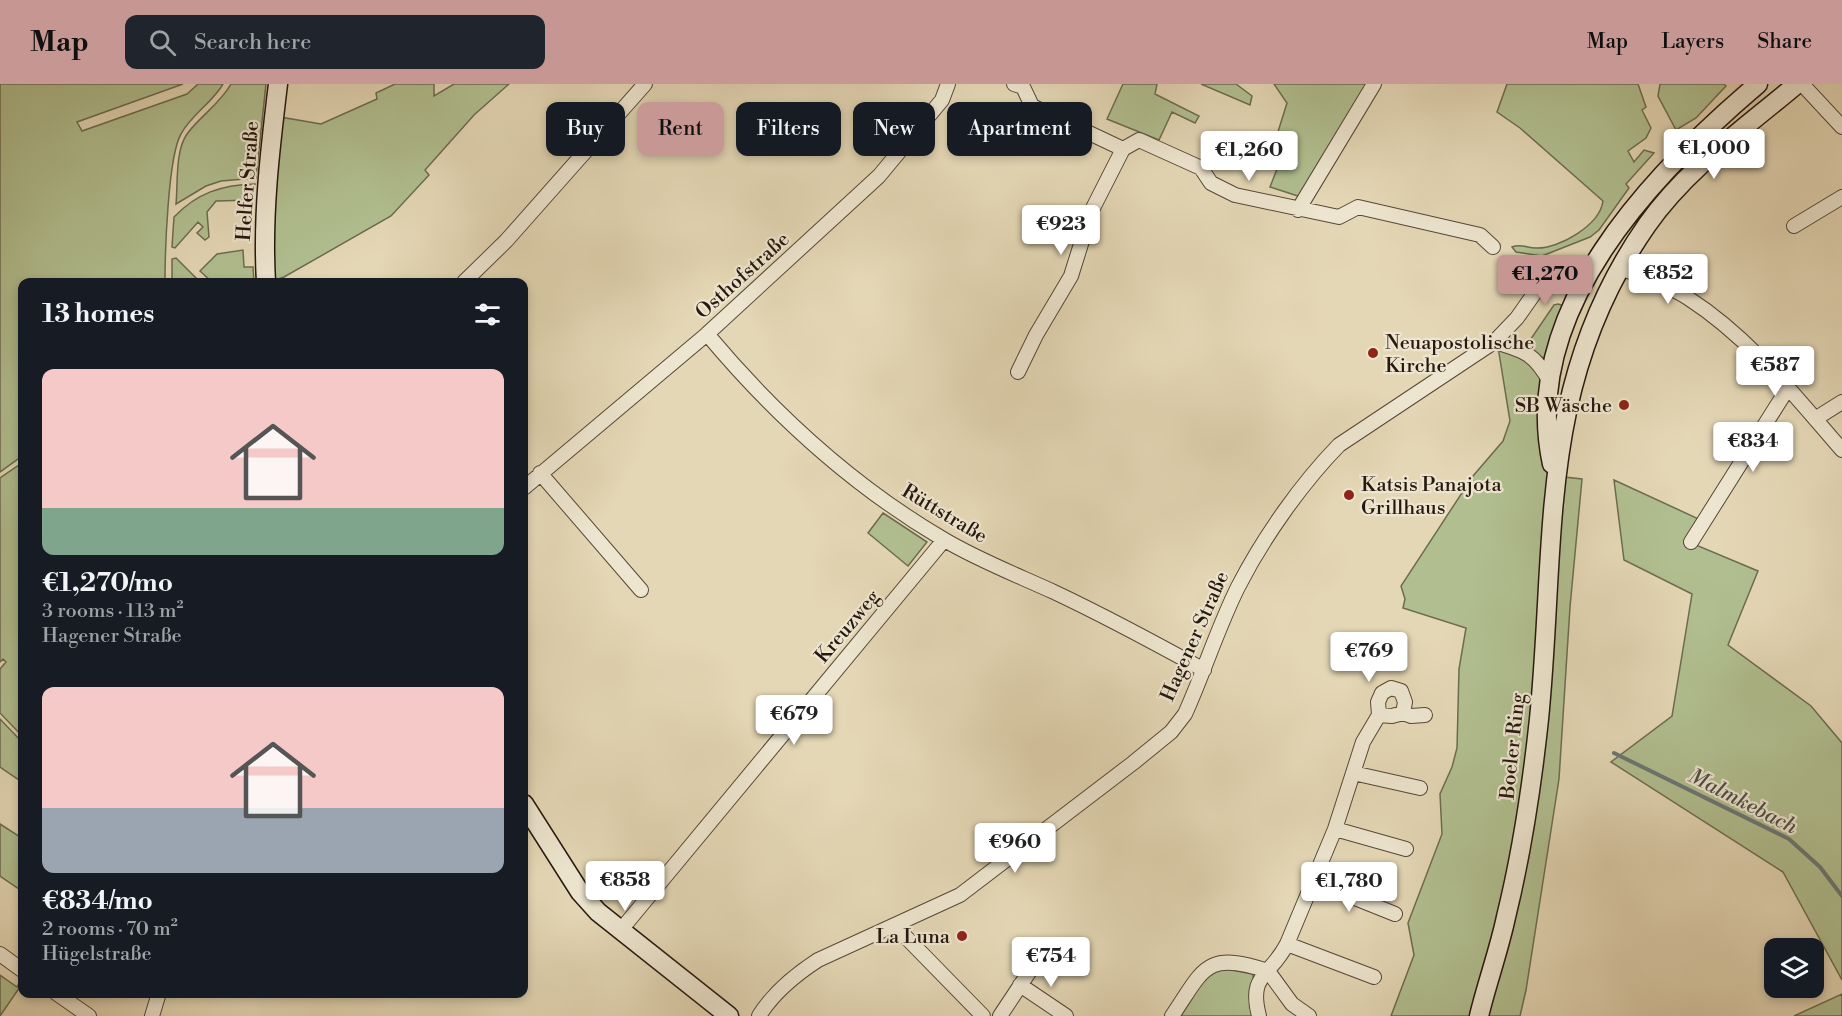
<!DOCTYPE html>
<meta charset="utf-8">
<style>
:root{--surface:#171b24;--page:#20242c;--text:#f1f3f6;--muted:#9ea1a6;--accent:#c59692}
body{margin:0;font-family:"Libre Bodoni",serif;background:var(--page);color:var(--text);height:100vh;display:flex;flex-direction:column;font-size:22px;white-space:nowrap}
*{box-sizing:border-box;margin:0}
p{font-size:20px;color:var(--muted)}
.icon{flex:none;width:33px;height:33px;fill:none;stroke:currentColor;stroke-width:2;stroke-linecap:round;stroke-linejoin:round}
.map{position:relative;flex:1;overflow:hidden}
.side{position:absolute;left:18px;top:194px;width:510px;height:720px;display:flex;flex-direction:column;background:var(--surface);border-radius:12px;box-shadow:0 3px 9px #0003}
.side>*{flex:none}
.top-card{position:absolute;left:546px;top:18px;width:570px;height:54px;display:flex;gap:12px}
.controls{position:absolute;left:1764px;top:854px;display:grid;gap:12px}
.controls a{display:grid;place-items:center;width:60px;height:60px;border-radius:12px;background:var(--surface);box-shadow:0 3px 9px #0003;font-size:30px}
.price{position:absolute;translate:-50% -51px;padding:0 14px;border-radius:6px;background:#fff;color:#222;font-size:20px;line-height:39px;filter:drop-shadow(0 2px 3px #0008)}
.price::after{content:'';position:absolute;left:50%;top:36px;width:18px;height:14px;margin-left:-9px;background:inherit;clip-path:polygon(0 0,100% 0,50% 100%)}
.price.on{background:var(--accent);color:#111}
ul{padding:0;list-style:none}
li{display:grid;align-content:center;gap:12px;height:318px;padding:0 24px}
li span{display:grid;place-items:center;height:186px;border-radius:12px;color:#555}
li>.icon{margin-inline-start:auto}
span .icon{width:108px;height:108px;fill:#fffc;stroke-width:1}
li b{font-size:26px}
h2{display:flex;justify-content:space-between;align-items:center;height:72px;padding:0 24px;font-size:26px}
.tag{padding:0 21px;border-radius:12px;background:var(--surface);box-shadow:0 3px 9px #0003;font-size:21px;line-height:54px}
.tag.on{background:var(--accent);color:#111}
header{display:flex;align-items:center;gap:36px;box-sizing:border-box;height:84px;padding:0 30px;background:var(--accent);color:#111}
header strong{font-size:28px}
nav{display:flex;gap:33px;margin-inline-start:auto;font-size:21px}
.search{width:420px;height:54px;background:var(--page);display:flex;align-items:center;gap:15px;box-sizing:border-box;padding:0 21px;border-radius:12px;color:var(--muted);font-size:22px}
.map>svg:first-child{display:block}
</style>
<header>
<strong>Map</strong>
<div class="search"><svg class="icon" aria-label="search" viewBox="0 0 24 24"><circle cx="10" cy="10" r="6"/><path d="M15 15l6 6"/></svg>Search here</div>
<nav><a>Map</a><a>Layers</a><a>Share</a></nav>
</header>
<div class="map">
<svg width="1842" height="932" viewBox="0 0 1842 932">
<rect width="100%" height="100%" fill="#e4d7b5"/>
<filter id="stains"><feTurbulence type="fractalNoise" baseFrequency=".00333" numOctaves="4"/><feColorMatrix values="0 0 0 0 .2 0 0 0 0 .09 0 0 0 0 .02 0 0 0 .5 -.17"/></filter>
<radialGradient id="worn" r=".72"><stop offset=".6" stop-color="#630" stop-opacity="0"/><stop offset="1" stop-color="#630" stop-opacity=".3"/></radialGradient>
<path fill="#b1bf90" stroke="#6c6c50" stroke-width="1.5" d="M 0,0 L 183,0 L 77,38 L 82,47 L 187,10 L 198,0 L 223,0 C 212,19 191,31 181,50 C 168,72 165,169 165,198 L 22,198 L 22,372 L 0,388 Z
M 231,0 L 266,0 L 256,94 L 221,97 L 206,102 L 176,120 C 178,99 175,67 187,50 C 200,32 220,20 231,0 Z
M 395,0 L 434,0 L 434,12 L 454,0 L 509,0 L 474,31 L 425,86 L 429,91 L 391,132 L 284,193 L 269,198 L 274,32 L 321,40 L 377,15 L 376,9 Z
M 1123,0 L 1157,0 L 1155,10 L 1199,32 L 1195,39 L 1172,28 L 1159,56 L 1107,35 Z
M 1201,0 L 1236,0 L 1252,12 L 1250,21 Z
M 1274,0 L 1368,0 L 1301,113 L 1270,103 L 1287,59 L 1276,54 L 1287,19 Z
M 1507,0 L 1638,0 L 1646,23 L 1642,26 L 1651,44 L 1646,54 L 1628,67 L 1634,78 L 1644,66 L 1654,69 L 1626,100 L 1629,104 L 1599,146 L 1590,153 L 1542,172 L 1516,168 L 1512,163 C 1520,159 1527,164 1536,164 C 1559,165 1600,141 1603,117 L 1520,44 L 1497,28 Z
M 1660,0 L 1724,0 L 1726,2 L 1696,34 L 1676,46 L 1658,12 Z
M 255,100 L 253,116 L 216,117 L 207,128 L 209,153 L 205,156 L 197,149 L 203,143 L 198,138 L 175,164 L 172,163 L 174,133 C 197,109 221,101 255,100 Z
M 243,166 L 244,183 L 253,183 L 254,198 L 212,198 L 200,187 L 217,170 Z
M 176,174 L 200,198 L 172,198 L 172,175 Z
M 1558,220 L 1564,222 L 1545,275 L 1526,262 L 1554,221 Z
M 1498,263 L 1540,280 L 1555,392 L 1582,395 L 1570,523 L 1559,695 L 1526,906 L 1520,932 L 1391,932 L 1414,871 L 1408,839 L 1442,750 L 1440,710 L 1452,683 L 1457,664 L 1459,585 L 1466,544 L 1403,524 L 1405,515 L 1401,502 L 1473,392 L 1503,357 L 1510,337 Z
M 22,379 L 22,652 L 0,629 L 0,585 L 6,578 L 3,575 L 0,578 L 0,394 Z
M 1614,396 L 1703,437 L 1691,459 L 1758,487 L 1728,561 L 1811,622 L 1842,659 L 1842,896 L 1783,788 L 1611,678 L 1672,632 L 1692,510 L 1624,476 Z
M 883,429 L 927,458 L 908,482 L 868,449 Z
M 0,635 L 22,658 L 22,698 L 0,683 Z
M 0,740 L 20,753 L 22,752 L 22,807 L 0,792 Z
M 1221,884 L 1253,890 L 1256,932 L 1181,932 L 1202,895 Z
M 0,891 L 17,903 L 22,894 L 22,900 L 0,932 Z
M 1842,910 L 1842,932 L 1794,932 Z"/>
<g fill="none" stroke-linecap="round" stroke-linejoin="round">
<path stroke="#6b7774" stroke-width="4" d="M 1614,669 L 1789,755 L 1820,783 L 1842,812"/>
<g stroke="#564838" stroke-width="16">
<path id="street" d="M 1014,0 L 1023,3 L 1032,22 L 1123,65 L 1139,56 L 1201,84 L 1211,99 L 1235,111 L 1339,133 L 1358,123 L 1480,151 L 1493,163
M 1802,0 L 1842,43
M 1298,126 L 1374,0
M 1794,142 L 1842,113
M 1621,184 C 1643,193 1668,201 1688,214 C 1750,254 1794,311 1842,366
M 464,198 L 506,157 L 645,0
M 707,250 C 774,330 853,402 943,455 C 978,476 1017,491 1054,508 C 1105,532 1155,559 1204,586
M 1494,258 C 1524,266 1535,270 1550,298
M 1018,288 L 1036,251 L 1071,192 L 1091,128 L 1123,65
M 1815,335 L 1842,318
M 540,389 L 641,506
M 524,404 L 707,250 L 879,92 L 942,16 L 948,0
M 1691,458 L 1788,304
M 1403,629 L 1405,618 L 1401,607 L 1391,604 L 1382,609 L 1378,618 L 1379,631 L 1392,632 L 1403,629 L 1411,632 L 1425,631
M 1353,689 L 1420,704
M 1335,745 L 1406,765
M 1315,798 L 1395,830
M 895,842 L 983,932
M 620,847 L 944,456
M 1287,860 L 1374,893
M 0,870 L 22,886
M 1020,901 L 1066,932
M 56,909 L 89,932
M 152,932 L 159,909
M 759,932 C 773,909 795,891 818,876 L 960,811 L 1133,679 L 1171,648 L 1185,630 C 1204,588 1218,543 1238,503 C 1263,454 1301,400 1339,361 L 1494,258 L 1517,234 L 1543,197 L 1576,180 L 1596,179
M 1000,932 L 1047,861
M 1172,932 C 1204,885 1205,866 1268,887 L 1292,920 L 1309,932
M 1259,932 C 1248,890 1270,893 1287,860 L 1335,745 L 1363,658 L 1379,631"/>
</g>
<g stroke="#26180f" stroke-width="21">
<path id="secondary" d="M 266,198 C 262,132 270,66 278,0
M 1552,380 C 1519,227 1652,90 1758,0
M 524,720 L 580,808 L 598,828 L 729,932
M 1479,932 C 1487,899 1499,866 1506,833 C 1522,768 1532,701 1539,635 C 1557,455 1536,300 1647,141 C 1686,85 1746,43 1797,0"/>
</g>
<use href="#street" stroke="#ede5cf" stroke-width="14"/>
<use href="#secondary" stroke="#ede5cf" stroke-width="18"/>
</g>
<g fill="#8f2418" stroke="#ede5cf" stroke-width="2">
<circle cx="1373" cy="269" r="6"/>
<circle cx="1624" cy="321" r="6"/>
<circle cx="1349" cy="411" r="6"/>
<circle cx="962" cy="852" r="6"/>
</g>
<g text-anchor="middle" stroke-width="4.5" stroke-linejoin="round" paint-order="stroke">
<g font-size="20" fill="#26180f" stroke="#ede5cf">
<text transform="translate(247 97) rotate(-86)" y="7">Helfer Straße</text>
<text transform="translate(742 191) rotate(-42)" y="7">Osthofstraße</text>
<text transform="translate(945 429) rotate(31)" y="7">Rüttstraße</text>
<text transform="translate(847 542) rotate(-50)" y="7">Kreuzweg</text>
<text transform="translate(1194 552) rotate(-66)" y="7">Hagener Straße</text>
<text transform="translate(1512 662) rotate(-84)" y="7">Boeler Ring</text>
</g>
<g font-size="20" fill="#26180f" stroke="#ede5cf" text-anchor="start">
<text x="1385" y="265">Neuapostolische<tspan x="1385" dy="23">Kirche</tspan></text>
<text x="1612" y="328" text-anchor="end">SB Wäsche</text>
<text x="1361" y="407">Katsis Panajota<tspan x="1361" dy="23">Grillhaus</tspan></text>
<text x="950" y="859" text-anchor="end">La Luna</text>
</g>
<g font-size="21" font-style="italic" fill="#4e504a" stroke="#ede5cf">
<text transform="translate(1743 717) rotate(27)" y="7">Malmkebach</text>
</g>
</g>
<rect width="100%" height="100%" filter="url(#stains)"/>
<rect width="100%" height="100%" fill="url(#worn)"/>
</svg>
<div class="controls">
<a><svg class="icon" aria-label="layers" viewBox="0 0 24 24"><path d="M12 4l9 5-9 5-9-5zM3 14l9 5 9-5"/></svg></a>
</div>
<b class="price" style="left:1714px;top:96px">€1,000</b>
<b class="price" style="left:1249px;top:98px">€1,260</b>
<b class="price" style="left:1061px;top:172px">€923</b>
<b class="price" style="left:1668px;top:221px">€852</b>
<b class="price on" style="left:1545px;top:222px">€1,270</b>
<b class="price" style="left:1775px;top:313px">€587</b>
<b class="price" style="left:1753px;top:389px">€834</b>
<b class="price" style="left:1369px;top:599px">€769</b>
<b class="price" style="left:794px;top:662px">€679</b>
<b class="price" style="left:1015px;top:790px">€960</b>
<b class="price" style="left:625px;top:828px">€858</b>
<b class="price" style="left:1349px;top:829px">€1,780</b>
<b class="price" style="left:1051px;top:904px">€754</b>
<div class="top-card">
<a class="tag">Buy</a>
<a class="tag on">Rent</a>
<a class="tag">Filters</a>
<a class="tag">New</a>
<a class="tag">Apartment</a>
</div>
<section class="side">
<h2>13 homes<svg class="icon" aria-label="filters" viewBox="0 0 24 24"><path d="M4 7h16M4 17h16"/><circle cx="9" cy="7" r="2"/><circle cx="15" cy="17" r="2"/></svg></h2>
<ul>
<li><span style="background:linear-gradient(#f6c9c9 75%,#7fa58c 0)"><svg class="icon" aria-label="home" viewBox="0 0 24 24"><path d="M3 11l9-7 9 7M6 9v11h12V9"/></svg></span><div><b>€1,270/mo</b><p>3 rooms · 113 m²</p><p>Hagener Straße</p></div></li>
<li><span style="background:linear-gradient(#f6c9c9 65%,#9aa5b1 0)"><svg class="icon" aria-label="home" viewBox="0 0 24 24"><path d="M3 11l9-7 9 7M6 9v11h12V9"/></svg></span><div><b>€834/mo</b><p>2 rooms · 70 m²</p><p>Hügelstraße</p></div></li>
</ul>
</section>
</div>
